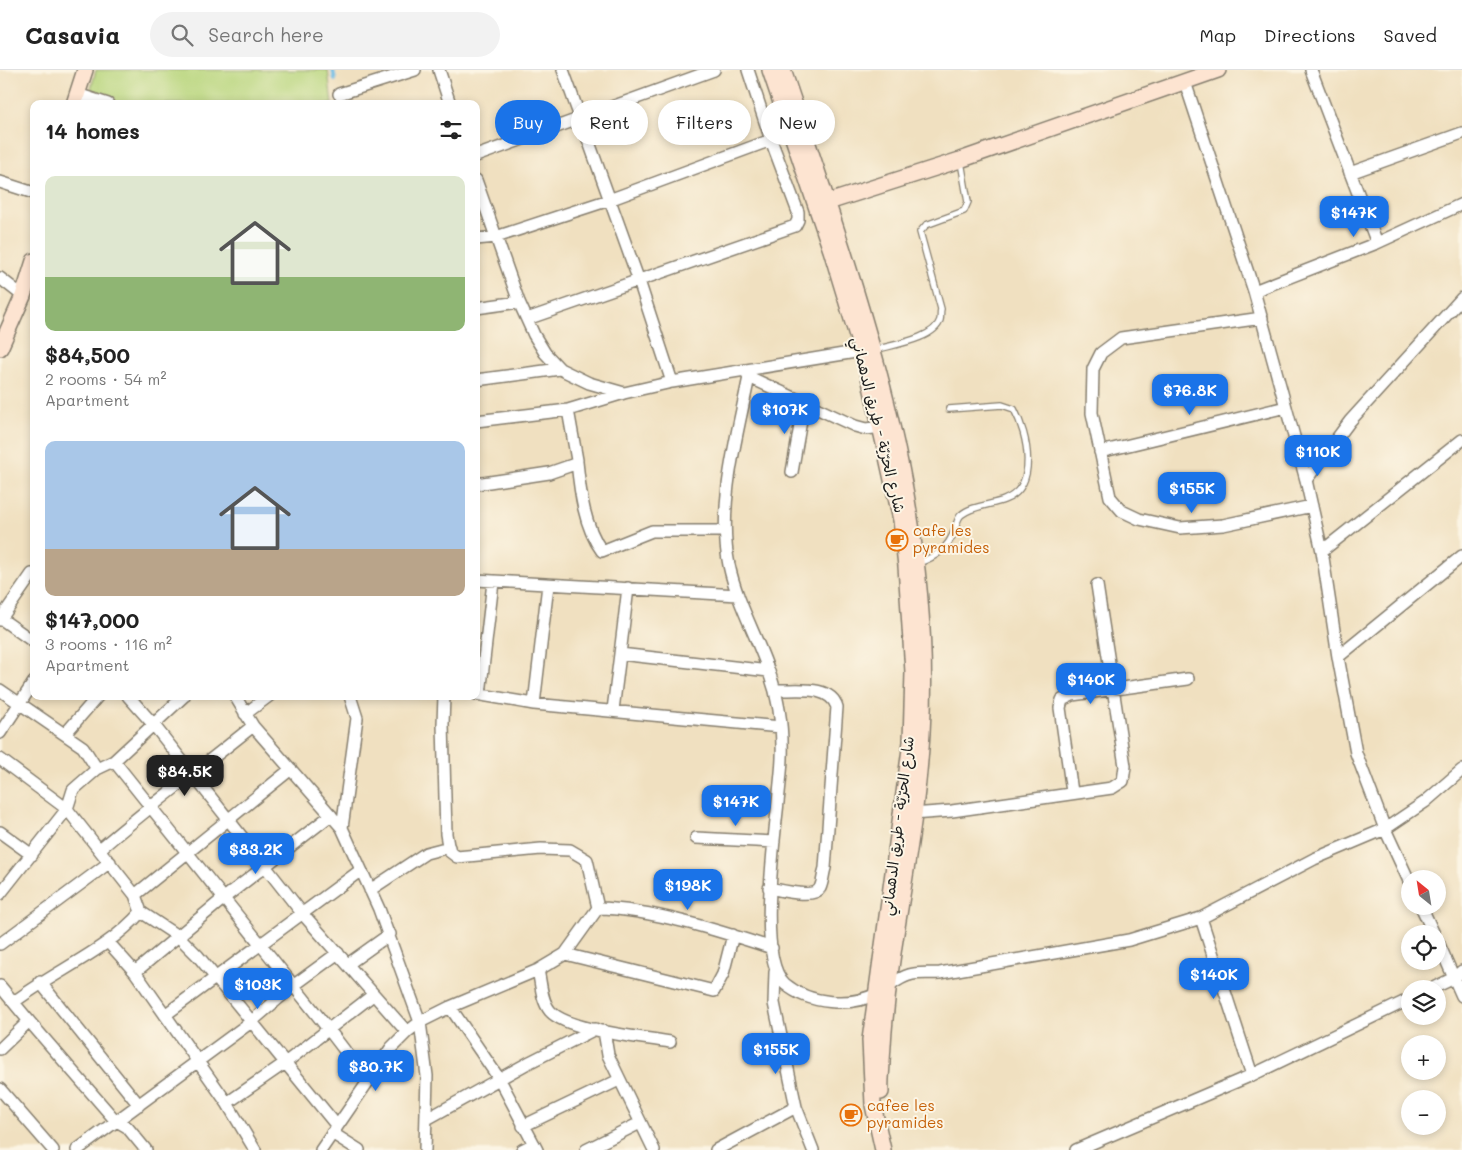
<!DOCTYPE html>
<meta charset="utf-8">
<style>
:root{--surface:#fff;--page:#f2f2f2;--text:#222;--muted:#767676;--line:#e0e0e0;--accent:#1a73e8}
body{margin:0;font-family:Mali,"Playpen Sans Arabic",sans-serif;background:var(--page);color:var(--text);height:100vh;display:flex;flex-direction:column;font-size:19px;white-space:nowrap}
*{box-sizing:border-box;margin:0}
p{font-size:16px;color:var(--muted)}
.icon{flex:none;width:28px;height:28px;fill:none;stroke:currentColor;stroke-width:2;stroke-linecap:round;stroke-linejoin:round}
.map{position:relative;flex:1;overflow:hidden}
.panel{position:absolute;left:30px;top:30px;width:450px;height:600px;display:flex;flex-direction:column;background:var(--surface);border-radius:10px;box-shadow:0 2px 8px #0003}
.panel>*{flex:none}
.hud{position:absolute;left:495px;top:30px;width:475px;height:45px;display:flex;gap:10px}
.needle{width:32px;rotate:330deg}
.fabs{position:absolute;left:1401px;top:800px;display:grid;gap:10px}
.fabs a{display:grid;place-items:center;width:45px;height:45px;border-radius:50%;background:var(--surface);box-shadow:0 2px 8px #0003;font-size:25px}
.price{position:absolute;translate:-50% -42px;padding:0 11px;border-radius:10px;background:var(--accent);color:#fff;font-size:16px;line-height:32px;filter:drop-shadow(0 1px 2px #0008)}
.price::after{content:'';position:absolute;left:50%;top:30px;width:15px;height:11px;margin-left:-8px;background:inherit;clip-path:polygon(0 0,100% 0,50% 100%)}
.price.on{background:#222;color:#fff}
ul{padding:0;list-style:none}
li{display:grid;align-content:center;gap:10px;height:265px;padding:0 15px}
li span{display:grid;place-items:center;height:155px;border-radius:10px;color:#555}
li>.icon{margin-inline-start:auto}
span .icon{width:90px;height:90px;fill:#fffc;stroke-width:1}
li b{font-size:21px}
h2{display:flex;justify-content:space-between;align-items:center;height:60px;padding:0 15px;font-size:21px}
.tag{padding:0 18px;border-radius:22px;background:var(--surface);box-shadow:0 2px 8px #0003;font-size:18px;line-height:45px}
.tag.on{background:var(--accent);color:#fff}
header{display:flex;align-items:center;gap:30px;box-sizing:border-box;height:70px;padding:0 25px;background:var(--surface);border-bottom:1px solid var(--line)}
header strong{font-size:24px}
nav{display:flex;gap:28px;margin-inline-start:auto;font-size:18px}
.search{width:350px;height:45px;background:var(--page);display:flex;align-items:center;gap:12px;box-sizing:border-box;padding:0 18px;border-radius:28px;color:var(--muted);font-size:19px}
.map>svg:first-child{display:block}
</style>
<header>
<strong>Casavia</strong>
<div class="search"><svg class="icon" aria-label="search" viewBox="0 0 24 24"><circle cx="10" cy="10" r="6"/><path d="M15 15l6 6"/></svg>Search here</div>
<nav><a>Map</a><a>Directions</a><a>Saved</a></nav>
</header>
<div class="map">
<svg width="1462" height="1080" viewBox="0 0 1462 1080">
<rect width="100%" height="100%" fill="#fcf5e5"/>
<filter id="ink" filterUnits="userSpaceOnUse"><feTurbulence type="fractalNoise" baseFrequency=".02" numOctaves="2"/><feDisplacementMap in="SourceGraphic" scale="10" xChannelSelector="R" yChannelSelector="G"/><feConvolveMatrix kernelMatrix="1 2 1 2 8 2 1 2 1" color-interpolation-filters="sRGB"/></filter>
<filter id="wash" filterUnits="userSpaceOnUse"><feTurbulence type="fractalNoise" baseFrequency=".0096" numOctaves="4" result="noise"/><feDisplacementMap in="SourceGraphic" scale="20" xChannelSelector="R" yChannelSelector="G"/><feGaussianBlur stdDeviation="1.12" result="paint"/><feColorMatrix in="noise" values="0 0 0 0 0 0 0 0 0 0 0 0 0 0 0 0 0 1.4 0 .05"/><feComposite in="paint" operator="in"/></filter>
<g filter="url(#wash)">
<rect width="100%" height="100%" fill="#f0e0c0"/>
<path fill="#b7d57c" stroke="#6a784c" d="M 96,0 L 328,0 L 332,34 L 87,34 Z"/>
<g fill="none" stroke-linecap="round" stroke-linejoin="round">
<path stroke="#6abbe5" stroke-width="4" d="M 333,0 L 335,10"/>
</g>
</g>
<g filter="url(#ink)">
<g fill="none" stroke-linecap="round" stroke-linejoin="round">
<g stroke="#867e6e" stroke-width="8">
<path id="lane" d="M 875,280 C 891,275 935,269 940,250 C 941,247 940,242 941,239 L 920,162 L 926,155 L 964,141 L 968,132 L 961,92
M 918,493 C 936,487 949,478 955,459 C 957,454 957,449 961,445 C 971,436 991,435 1004,430 C 1039,417 1028,365 1014,339 L 1002,335 L 949,339"/>
</g>
<g stroke="#867e6e" stroke-width="14">
<path id="street" d="M 439,0 L 450,34
M 563,0 L 639,211 L 672,312
M 1311,0 L 1377,173
M 1185,12 L 1254,221 L 1306,410 L 1322,481 L 1338,587 L 1356,683 L 1385,759 L 1410,813
M 77,24 L 108,34
M 339,24 L 415,0
M 476,86 L 714,0
M 1350,103 L 1462,63
M 476,110 L 519,232 L 534,265 L 545,283 L 560,299 L 589,313 L 624,323 L 672,312 L 868,280
M 0,112 L 34,123
M 476,169 L 496,167 L 609,130 L 771,70
M 0,208 L 23,226
M 1254,221 L 1377,173 L 1462,134
M 476,238 L 519,232
M 1262,248 L 1121,268 L 1101,283 L 1093,299 L 1092,343 L 1110,427 L 1122,441 L 1139,449 L 1180,458 L 1223,455 L 1312,436
M 527,249 L 795,156 L 798,150 L 798,142 L 771,70 L 748,0
M 745,300 L 749,307 C 737,366 717,436 729,495 C 737,533 757,566 769,602 C 779,629 783,660 782,688 C 781,731 752,886 785,914 C 809,934 850,938 878,923 C 888,918 898,908 909,905 C 918,902 930,904 940,903 L 1129,870 L 1201,848 L 1314,789 L 1385,759 L 1425,732 L 1462,700
M 749,307 L 855,356 L 866,359 L 881,357
M 476,310 L 560,299
M 476,351 L 568,340
M 1100,382 L 1286,337
M 577,392 C 580,421 584,457 602,481 L 652,461 L 724,461
M 792,402 L 804,333
M 1306,410 L 1350,351 L 1462,228
M 476,414 L 549,403 L 575,394 L 577,390 L 568,340 L 624,323
M 1322,481 L 1462,370
M 476,510 L 738,525
M 628,518 L 620,584 L 769,601
M 0,548 L 34,572
M 0,550 L 32,504
M 1338,587 L 1462,486
M 0,620 L 83,677 L 97,699 L 73,720 L 67,739 L 0,824
M 476,624 L 534,634 L 781,657
M 480,624 L 493,512
M 128,626 L 153,654 L 302,843 L 407,962
M 235,626 L 253,656 L 342,758 L 379,839 L 420,952 L 427,1006 L 425,1080
M 534,634 L 548,515
M 613,640 L 620,584
M 245,644 L 269,626
M 0,663 L 34,612
M 65,664 L 98,626
M 0,689 L 67,739 L 135,825 L 141,842 C 107,881 55,901 14,932
M 114,691 L 329,960 L 368,1011
M 97,699 L 114,691 L 184,626
M 1072,722 L 1060,638 L 1062,630 L 1072,625 L 1188,609
M 912,744 L 952,741 L 1112,718 L 1123,711 L 1125,696 L 1097,515
M 342,758 L 357,648 L 350,626
M 0,762 L 32,785
M 696,768 L 774,772
M 100,779 C 150,736 202,697 253,656
M 769,818 C 780,820 814,829 820,818 C 823,812 823,804 825,798 L 837,637 C 830,614 795,621 775,620
M 370,820 L 426,783 L 449,777
M 135,825 L 291,699
M 1421,836 L 1434,864
M 598,838 C 651,839 720,861 772,878
M 141,842 L 179,867 L 198,886 L 337,1056
M 1201,848 L 1252,1005
M 108,872 L 135,902 L 227,1033 L 255,1080
M 1438,872 L 1462,926
M 0,874 L 110,792
M 565,884 L 714,921 L 723,904 L 733,865
M 348,894 L 390,864
M 538,900 C 541,912 541,930 550,941 C 568,961 642,967 670,972
M 135,902 L 224,828 L 331,745
M 40,912 L 139,1035
M 0,916 L 29,951 L 0,979
M 1431,919 L 1454,908 L 1462,901
M 450,937 L 500,1010 L 537,1080
M 165,945 L 361,800
M 29,951 L 115,1050 L 127,1057 L 146,1080
M 604,961 L 608,985 L 654,1080
M 0,1019 L 53,1080
M 227,1033 L 285,993 L 373,925
M 796,1037 L 813,1080
M 427,1049 L 528,993 L 595,959
M 523,1056 L 619,1010
M 332,1063 L 359,1080
M 77,1080 L 251,952 L 293,916 L 338,883
M 321,1080 L 391,978 L 407,962 L 420,952 L 450,937 L 538,900 L 565,884 L 598,838 L 587,790 L 570,780 L 541,779 L 457,787 L 449,781 L 446,764 L 443,654 L 444,626
M 522,1080 L 534,1074
M 586,1080 L 640,1053
M 716,1080 L 796,1037 L 774,933 L 775,902
M 1076,1080 L 1252,1005 L 1410,929"/>
</g>
<g stroke="#867e6e" stroke-width="18">
<path id="secondary" d="M 770,0 L 831,180 L 868,302 L 901,450 L 906,496 L 913,602 L 911,672 L 870,970 L 873,1035 L 883,1080
M 783,0 C 855,215 936,432 922,663 C 918,734 905,805 894,876 C 888,914 884,952 882,991 C 882,1001 880,1011 881,1022
M 74,34 L 85,0
M 819,135 L 960,90 L 1218,0
M 0,278 L 23,226 L 34,191"/>
</g>
<use href="#lane" stroke="#fff" stroke-width="5.5"/>
<use href="#street" stroke="#fff" stroke-width="11"/>
<use href="#secondary" stroke="#fde4d1" stroke-width="15"/>
</g>
</g>
<defs>
<g id="cafe-ring" transform="scale(1.125)"><circle r="9.5" fill="#fcf5e5" stroke="#e8710a" stroke-width="1.5"/><path d="M-5.5-4.5H6V0H3Q3 3.5 0 3.5H-2.5Q-5.5 3.5-5.5 0ZM3-3.2v2h1.7v-2ZM-6 4.5H4V6H-6Z" fill="#e8710a"/></g>
</defs>
<g fill-rule="evenodd">
<use href="#cafe-ring" x="897" y="470"/>
<use href="#cafe-ring" x="851" y="1045"/>
</g>
<g text-anchor="middle" stroke-width="4" stroke-linejoin="round" paint-order="stroke">
<g font-size="15" fill="#1c1c1c" stroke="#fcf5e5">
<text transform="translate(878 355) rotate(76)" y="5">شارع الحرّيّة - طريق الدهماني</text>
<text transform="translate(898 756) rotate(-83)" y="5">شارع الحرّيّة - طريق الدهماني</text>
</g>
<g font-size="15" fill="#c56008" stroke="#fcf5e5" text-anchor="start">
<text x="913" y="466">cafe les<tspan x="913" dy="17">pyramides</tspan></text>
<text x="867" y="1041">cafee les<tspan x="867" dy="17">pyramides</tspan></text>
</g>
</g>
</svg>
<div class="fabs">
<a><svg class="needle" viewBox="-14 -14 28 28"><path d="M0-13l5 13h-10z" fill="#e53935"/><path d="M0 13l5-13h-10z" fill="#767676"/></svg></a>
<a><svg class="icon" aria-label="locate" viewBox="0 0 24 24"><circle cx="12" cy="12" r="6"/><path d="M12 2v4M12 18v4M2 12h4M18 12h4"/></svg></a>
<a><svg class="icon" aria-label="layers" viewBox="0 0 24 24"><path d="M12 4l9 5-9 5-9-5zM3 14l9 5 9-5"/></svg></a>
<a>+</a>
<a>−</a>
</div>
<b class="price" style="left:1354px;top:168px">$147K</b>
<b class="price" style="left:1190px;top:346px">$76.8K</b>
<b class="price" style="left:785px;top:365px">$107K</b>
<b class="price" style="left:1318px;top:407px">$110K</b>
<b class="price" style="left:1192px;top:444px">$155K</b>
<b class="price" style="left:1091px;top:635px">$140K</b>
<b class="price on" style="left:185px;top:727px">$84.5K</b>
<b class="price" style="left:736px;top:757px">$147K</b>
<b class="price" style="left:256px;top:805px">$83.2K</b>
<b class="price" style="left:688px;top:841px">$198K</b>
<b class="price" style="left:1214px;top:930px">$140K</b>
<b class="price" style="left:258px;top:940px">$103K</b>
<b class="price" style="left:776px;top:1005px">$155K</b>
<b class="price" style="left:376px;top:1022px">$80.7K</b>
<div class="hud">
<a class="tag on">Buy</a>
<a class="tag">Rent</a>
<a class="tag">Filters</a>
<a class="tag">New</a>
</div>
<section class="panel">
<h2>14 homes<svg class="icon" aria-label="filters" viewBox="0 0 24 24"><path d="M4 7h16M4 17h16"/><circle cx="9" cy="7" r="2"/><circle cx="15" cy="17" r="2"/></svg></h2>
<ul>
<li><span style="background:linear-gradient(#dfe7d0 65%,#8fb573 0)"><svg class="icon" aria-label="home" viewBox="0 0 24 24"><path d="M3 11l9-7 9 7M6 9v11h12V9"/></svg></span><div><b>$84,500</b><p>2 rooms · 54 m²</p><p>Apartment</p></div></li>
<li><span style="background:linear-gradient(#a9c7e8 70%,#b9a48a 0)"><svg class="icon" aria-label="home" viewBox="0 0 24 24"><path d="M3 11l9-7 9 7M6 9v11h12V9"/></svg></span><div><b>$147,000</b><p>3 rooms · 116 m²</p><p>Apartment</p></div></li>
</ul>
</section>
</div>
